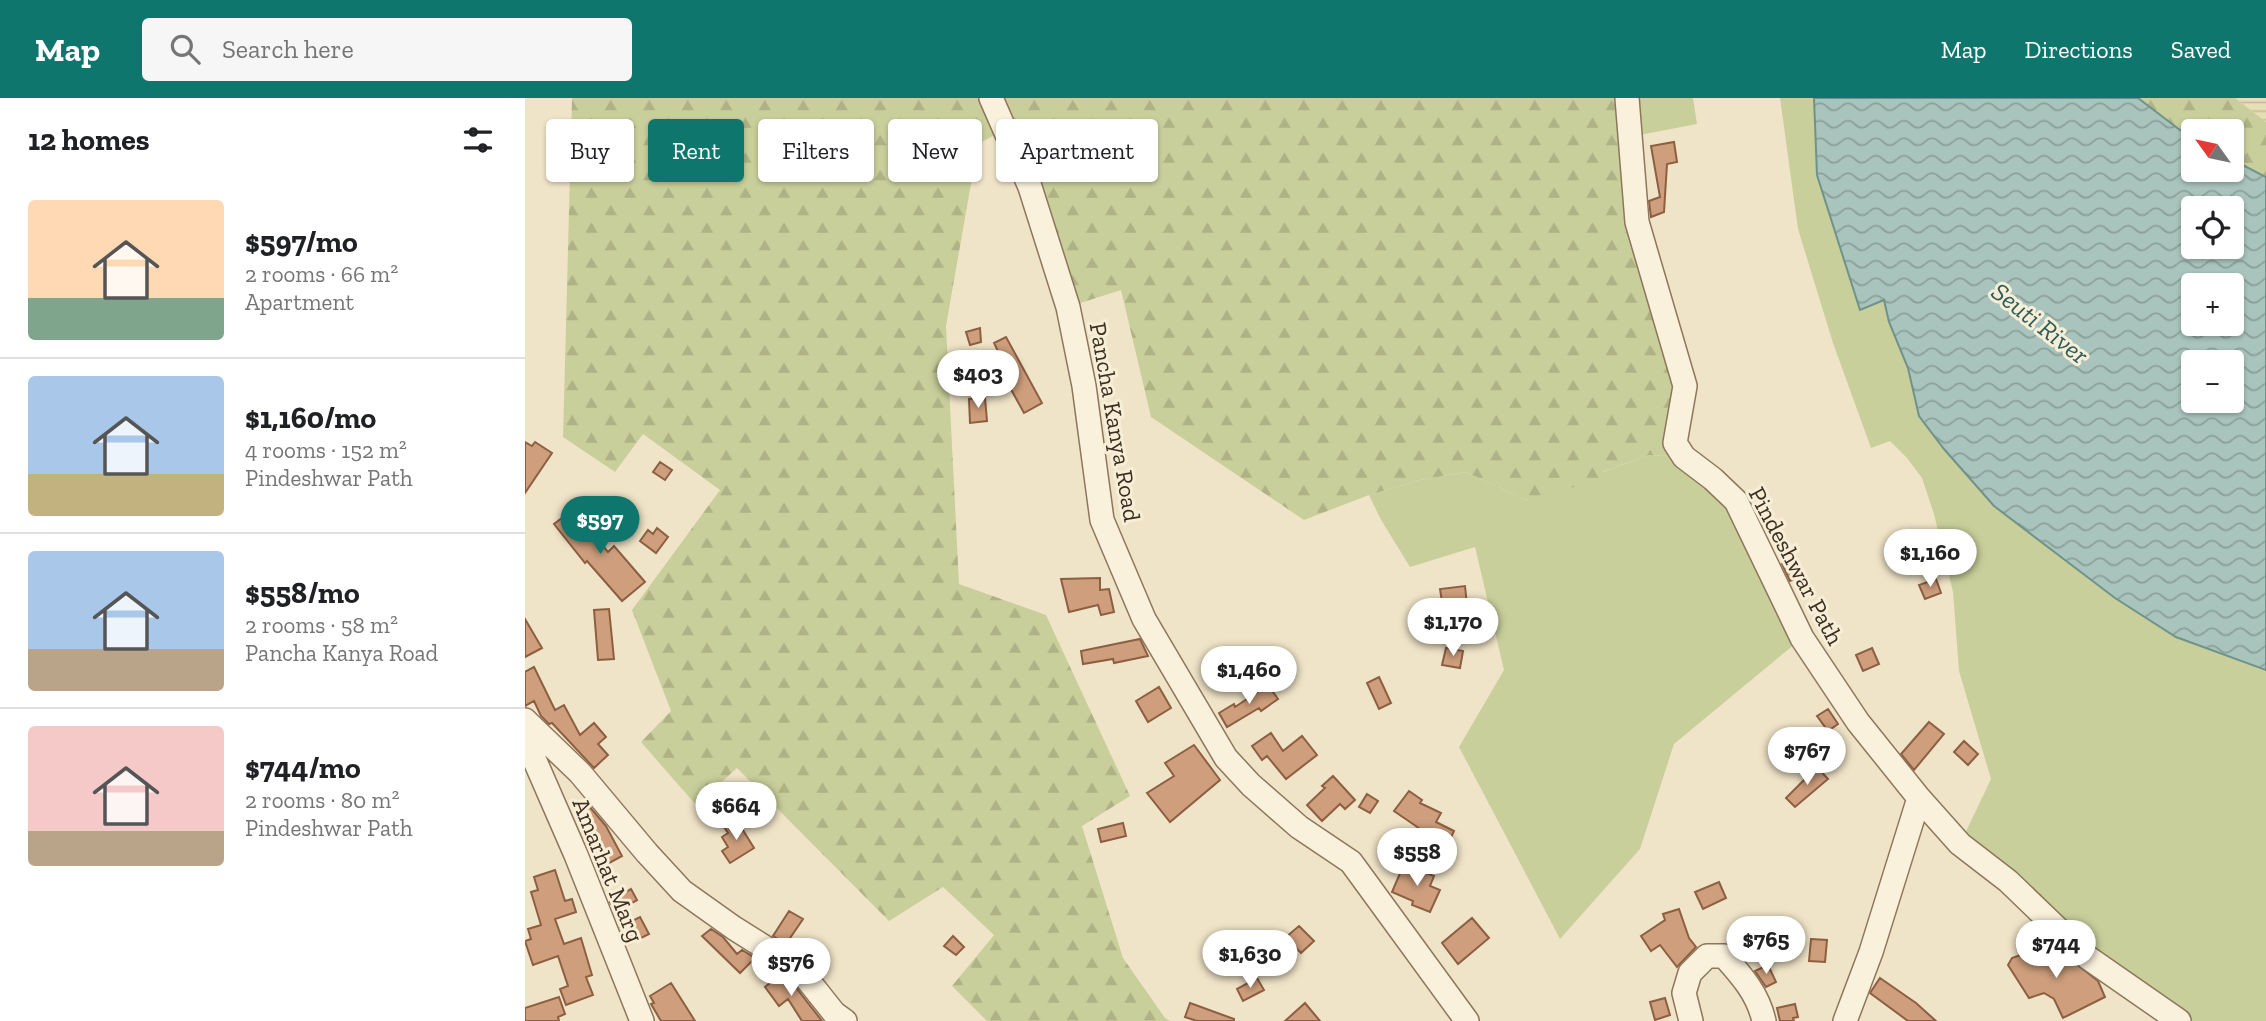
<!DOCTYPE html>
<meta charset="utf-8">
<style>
:root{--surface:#fff;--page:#f6f6f6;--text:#202124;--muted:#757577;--line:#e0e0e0;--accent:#0f766e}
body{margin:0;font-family:"Zilla Slab",serif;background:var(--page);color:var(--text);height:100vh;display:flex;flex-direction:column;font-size:26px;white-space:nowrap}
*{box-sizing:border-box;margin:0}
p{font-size:23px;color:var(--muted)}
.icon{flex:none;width:38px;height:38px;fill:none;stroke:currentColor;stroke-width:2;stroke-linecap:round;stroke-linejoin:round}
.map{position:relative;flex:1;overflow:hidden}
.side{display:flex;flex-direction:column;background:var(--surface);width:525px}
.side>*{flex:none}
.guide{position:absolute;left:21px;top:21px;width:665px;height:63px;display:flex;gap:14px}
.needle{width:46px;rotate:303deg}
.buttons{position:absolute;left:1656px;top:21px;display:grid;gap:14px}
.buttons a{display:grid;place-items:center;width:63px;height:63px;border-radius:7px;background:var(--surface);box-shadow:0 2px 5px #0004;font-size:35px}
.price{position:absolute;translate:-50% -60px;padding:0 16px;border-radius:24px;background:#fff;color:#222;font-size:23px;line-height:46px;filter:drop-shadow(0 2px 4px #0008)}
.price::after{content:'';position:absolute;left:50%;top:42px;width:21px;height:16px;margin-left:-10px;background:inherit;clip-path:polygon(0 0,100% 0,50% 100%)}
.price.selected{background:var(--accent);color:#fff}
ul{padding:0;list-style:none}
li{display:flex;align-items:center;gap:21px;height:175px;padding:0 28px}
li+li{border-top:2px solid var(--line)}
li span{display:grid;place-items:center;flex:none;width:196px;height:140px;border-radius:7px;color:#555}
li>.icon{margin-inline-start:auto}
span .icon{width:84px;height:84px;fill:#fffc;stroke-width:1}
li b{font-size:30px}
h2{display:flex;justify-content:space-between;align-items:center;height:84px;padding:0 28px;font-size:30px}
.tag{padding:0 24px;border-radius:7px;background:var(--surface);box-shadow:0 2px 5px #0004;font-size:24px;line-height:63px}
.tag.selected{background:var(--accent);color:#fff}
header{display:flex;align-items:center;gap:42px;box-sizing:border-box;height:98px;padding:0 35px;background:var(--accent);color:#fff}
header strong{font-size:33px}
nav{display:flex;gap:38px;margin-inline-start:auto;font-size:24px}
.search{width:490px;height:63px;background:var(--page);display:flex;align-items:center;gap:18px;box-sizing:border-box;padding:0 24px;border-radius:7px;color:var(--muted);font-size:26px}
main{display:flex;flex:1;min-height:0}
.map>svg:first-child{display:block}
</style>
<header>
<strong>Map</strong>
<div class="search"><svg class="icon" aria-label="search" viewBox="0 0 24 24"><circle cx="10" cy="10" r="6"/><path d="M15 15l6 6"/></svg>Search here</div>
<nav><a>Map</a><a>Directions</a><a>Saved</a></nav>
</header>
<main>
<section class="side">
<h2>12 homes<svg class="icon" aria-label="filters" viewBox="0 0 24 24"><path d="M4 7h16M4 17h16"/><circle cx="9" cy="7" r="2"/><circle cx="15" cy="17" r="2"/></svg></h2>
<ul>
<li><span style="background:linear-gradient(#ffd9b3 70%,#7fa58c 0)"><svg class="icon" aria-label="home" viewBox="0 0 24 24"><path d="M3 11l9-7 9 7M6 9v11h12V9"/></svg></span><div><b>$597/mo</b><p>2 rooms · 66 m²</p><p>Apartment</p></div></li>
<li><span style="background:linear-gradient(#a9c7e8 70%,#c2b280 0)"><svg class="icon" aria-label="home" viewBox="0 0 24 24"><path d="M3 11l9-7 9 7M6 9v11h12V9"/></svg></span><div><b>$1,160/mo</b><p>4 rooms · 152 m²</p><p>Pindeshwar Path</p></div></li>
<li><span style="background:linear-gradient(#a9c7e8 70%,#b9a48a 0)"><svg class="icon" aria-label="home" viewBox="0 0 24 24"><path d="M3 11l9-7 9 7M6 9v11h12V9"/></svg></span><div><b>$558/mo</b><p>2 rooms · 58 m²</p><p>Pancha Kanya Road</p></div></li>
<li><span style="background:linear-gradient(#f6c9c9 75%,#b9a48a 0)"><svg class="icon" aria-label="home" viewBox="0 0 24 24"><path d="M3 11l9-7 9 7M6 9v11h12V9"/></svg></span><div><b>$744/mo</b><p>2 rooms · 80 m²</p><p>Pindeshwar Path</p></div></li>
</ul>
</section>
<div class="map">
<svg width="1741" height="923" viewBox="0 0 1741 923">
<defs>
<pattern id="farmland-rules" width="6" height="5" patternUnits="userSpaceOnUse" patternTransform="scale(1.75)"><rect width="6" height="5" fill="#e6deb5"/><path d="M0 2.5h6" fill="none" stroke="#c6bf9b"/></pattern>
<pattern id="forest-firs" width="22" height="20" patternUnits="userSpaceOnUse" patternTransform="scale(1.75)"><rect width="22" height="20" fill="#c9cf9b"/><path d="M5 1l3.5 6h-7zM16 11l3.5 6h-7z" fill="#aeb285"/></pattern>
<pattern id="water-waves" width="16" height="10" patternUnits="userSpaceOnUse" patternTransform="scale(1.75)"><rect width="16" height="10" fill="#a9c4bc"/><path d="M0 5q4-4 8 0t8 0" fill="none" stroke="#8ba098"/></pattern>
</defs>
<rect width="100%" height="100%" fill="#f0e4c8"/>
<path fill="url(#farmland-rules)" d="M 1710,0 L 1741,0 L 1741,24 Z"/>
<path fill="#c9cf9b" d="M 1102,0 L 1168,0 L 1172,26 L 1104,39 Z
M 1255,0 L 1289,0 L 1292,77 L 1335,212 L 1359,201 L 1364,224 L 1383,270 L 1394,318 L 1469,408 L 1590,500 L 1651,539 L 1741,572 L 1741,923 L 1654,923 L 1435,746 L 1466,681 L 1434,573 L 1428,494 L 1409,416 L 1397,380 L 1382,360 L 1365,343 L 1346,350 L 1308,245 L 1273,131 Z
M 1124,357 L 1159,359 L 1188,381 L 1277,540 L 1149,646 L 1115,751 L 1035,841 L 934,649 L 979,572 L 950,449 L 885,469 L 855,420 L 844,397 L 895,382 L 941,374 L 1001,402 Z"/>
<path fill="url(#forest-firs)" d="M 47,0 L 1102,0 L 1104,39 L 1160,288 L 1159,359 L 1124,357 L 1077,374 L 1075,382 L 1001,402 L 941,374 L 895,382 L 844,397 L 779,422 L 626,319 L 596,192 L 543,209 L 479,32 L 453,46 L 421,228 L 434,486 L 521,517 L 605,698 L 557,728 L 598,860 L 640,920 L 645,923 L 462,923 L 427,888 L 469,837 L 418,789 L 364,823 L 212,670 L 171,707 L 116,644 L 146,613 L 107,512 L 195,392 L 118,336 L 90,374 L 38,339 Z
M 1613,0 L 1710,0 L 1741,24 L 1741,79 L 1706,61 L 1706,33 L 1668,33 L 1668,42 Z"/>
<path fill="url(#water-waves)" stroke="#6f938a" stroke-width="2" fill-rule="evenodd" d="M 1289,0 L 1613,0 L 1668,42 L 1668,72 L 1706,72 L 1706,61 L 1741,79 L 1741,572 L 1651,539 L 1590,500 L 1469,408 L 1419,351 L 1394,318 L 1383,270 L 1364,224 L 1359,202 L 1335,212 L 1292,77 ZM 1668,110 L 1706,110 L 1706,149 L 1668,149 ZM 1668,187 L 1706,187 L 1706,226 L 1668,226 ZM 1668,264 L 1706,264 L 1706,303 L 1668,303 Z"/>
<path fill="#cf9f7d" stroke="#8d5f41" stroke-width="2" d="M 1149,44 L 1152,64 L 1142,66 L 1139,114 L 1126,119 L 1124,103 L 1135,99 L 1126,48 Z
M 455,230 L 456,244 L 445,247 L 441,234 Z
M 481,239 L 517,305 L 499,315 L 482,284 L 487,282 L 469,245 Z
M 460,300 L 462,323 L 445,325 L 444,301 Z
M 0,344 L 7,348 L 10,344 L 27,355 L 0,395 Z
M 135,364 L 147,372 L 140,382 L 128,374 Z
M 49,411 L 83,454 L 89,448 L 120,484 L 97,503 L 62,463 L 60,465 L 29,426 Z
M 132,430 L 143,439 L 131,455 L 115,443 L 123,432 L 128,436 Z
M 1271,461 L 1277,478 L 1265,483 L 1257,466 Z
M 575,480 L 575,492 L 584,491 L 589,514 L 576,517 L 573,507 L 544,514 L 536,481 Z
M 1411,481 L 1416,495 L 1400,501 L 1394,487 Z
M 940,488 L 942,507 L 918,510 L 915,491 Z
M 84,511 L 89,561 L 73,562 L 69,512 Z
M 0,521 L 17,550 L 0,559 Z
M 615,541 L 623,558 L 589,565 L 588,561 L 558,566 L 556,553 Z
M 921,550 L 938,553 L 935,570 L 917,567 Z
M 1347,550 L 1354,566 L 1338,573 L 1331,557 Z
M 9,569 L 30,612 L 39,607 L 55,637 L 69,625 L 81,639 L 73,646 L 83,657 L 69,670 L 27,625 L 24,626 L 16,618 L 9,603 L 0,608 L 0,574 Z
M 854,579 L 866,605 L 854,611 L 842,585 Z
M 743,587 L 753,601 L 736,613 L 734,610 L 702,629 L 694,615 L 709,606 L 710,609 Z
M 634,589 L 646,610 L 623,624 L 611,603 Z
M 1303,611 L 1313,626 L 1303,633 L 1292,618 Z
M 1404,624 L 1419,636 L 1389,672 L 1376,656 Z
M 746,635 L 758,653 L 777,638 L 792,657 L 761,681 L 742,658 L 737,662 L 727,648 Z
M 1439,643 L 1453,656 L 1443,667 L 1429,654 Z
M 669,647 L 695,682 L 645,724 L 622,695 L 649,678 L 640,665 Z
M 1292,669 L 1303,681 L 1270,709 L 1261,700 Z
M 808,678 L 830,702 L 820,711 L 815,706 L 797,723 L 782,707 L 800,690 L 797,688 Z
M 884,693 L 897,702 L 895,705 L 916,715 L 911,724 L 929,733 L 921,750 L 899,739 L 901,735 L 869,713 Z
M 842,696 L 853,703 L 845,715 L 834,709 Z
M 64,708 L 81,728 L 97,758 L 75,770 L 57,735 L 61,733 L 51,716 Z
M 211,721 L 229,750 L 205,765 L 197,753 L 203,749 L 197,739 L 203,735 L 199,729 Z
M 598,725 L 601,738 L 576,744 L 573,731 Z
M 879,766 L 909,778 L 905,788 L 915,792 L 905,814 L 887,807 L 888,803 L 867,794 Z
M 30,772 L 40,803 L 47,801 L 51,814 L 30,821 L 39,846 L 56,840 L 67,877 L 61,879 L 68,897 L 41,907 L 35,891 L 43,888 L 33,858 L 8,867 L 0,843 L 6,841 L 3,831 L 16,827 L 6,794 L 13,792 L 9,779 Z
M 1194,784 L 1201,800 L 1178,811 L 1170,794 Z
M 106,791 L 112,802 L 98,810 L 96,806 L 86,806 L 85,804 Z
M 1154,811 L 1164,840 L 1171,849 L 1152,869 L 1135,847 L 1126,853 L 1116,838 L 1140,822 L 1138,816 Z
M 264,813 L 278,821 L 261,846 L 248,838 Z
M 115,819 L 124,836 L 104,846 L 95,829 Z
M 947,820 L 964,840 L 933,866 L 917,845 Z
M 774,828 L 789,843 L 776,855 L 761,839 Z
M 186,831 L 198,839 L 212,856 L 217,852 L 230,860 L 215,875 L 177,838 Z
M 428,838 L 439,849 L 431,857 L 419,848 Z
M 1286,841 L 1302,842 L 1300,864 L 1284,863 Z
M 1519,853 L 1540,857 L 1573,883 L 1580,899 L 1538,920 L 1529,901 L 1519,895 L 1504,900 L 1483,867 L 1487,860 L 1501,855 Z
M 1243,867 L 1251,884 L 1241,889 L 1230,873 Z
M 256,876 L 265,882 L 297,923 L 277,923 L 263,901 L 254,908 L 240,889 Z
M 732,880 L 739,892 L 718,903 L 712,891 Z
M 1355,880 L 1391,905 L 1411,923 L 1383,923 L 1345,895 Z
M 146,885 L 170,923 L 136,923 L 126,906 L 129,905 L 125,898 Z
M 34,899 L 40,916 L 33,919 L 34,923 L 0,923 L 0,910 Z
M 1140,900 L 1145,917 L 1130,922 L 1125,904 Z
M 665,905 L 709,921 L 709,923 L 672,923 L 660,919 Z
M 780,905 L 795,923 L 760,923 Z
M 1270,906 L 1273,919 L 1268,920 L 1269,923 L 1255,923 L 1252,910 Z"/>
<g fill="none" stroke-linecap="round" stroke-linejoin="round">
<g stroke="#8d765c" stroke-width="26">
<path id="minor" d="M 466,0 L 505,89 L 543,209 L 559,288 L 577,422 L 619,521 L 701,660 L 726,687 L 774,729 L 826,764 L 942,923
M 1102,0 L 1112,124 L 1160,288 L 1150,345 L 1159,359 L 1188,381 L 1211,403 L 1277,540 L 1333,624 L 1394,700 L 1435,746 L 1483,783 L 1562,859 L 1654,923
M 0,622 L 55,675 L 122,755 L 157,793 L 209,830 L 274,871 L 309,915 L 320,923
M 0,640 L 51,757 L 117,923
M 1166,923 L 1159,895 L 1165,875 L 1182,858 L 1199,858 C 1217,878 1233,896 1239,923
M 1320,923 L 1346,854 L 1394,700"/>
</g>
<use href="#minor" stroke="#faf1dc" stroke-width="23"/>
</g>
<g text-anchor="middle" stroke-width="6" stroke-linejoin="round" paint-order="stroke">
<g font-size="24" fill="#3d2e20" stroke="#f7eed8">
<text transform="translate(590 324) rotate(80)" y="8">Pancha Kanya Road</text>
<text transform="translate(1271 468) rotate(62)" y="8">Pindeshwar Path</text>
<text transform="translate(83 772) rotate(68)" y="8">Amarhat Marg</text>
</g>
<g font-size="26" font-style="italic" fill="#2f5d5a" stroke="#f7eed8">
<text transform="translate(1515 225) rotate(38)" y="9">Seuti River</text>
</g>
</g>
</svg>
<div class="buttons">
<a><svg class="needle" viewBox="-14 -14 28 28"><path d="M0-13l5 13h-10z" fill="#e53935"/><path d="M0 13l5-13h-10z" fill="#757577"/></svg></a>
<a><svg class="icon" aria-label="locate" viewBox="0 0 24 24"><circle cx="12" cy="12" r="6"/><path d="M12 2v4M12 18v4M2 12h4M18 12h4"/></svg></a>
<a>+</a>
<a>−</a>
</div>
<b class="price" style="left:453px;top:312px">$403</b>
<b class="price selected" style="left:75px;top:458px">$597</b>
<b class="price" style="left:1405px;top:491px">$1,160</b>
<b class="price" style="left:928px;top:560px">$1,170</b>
<b class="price" style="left:724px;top:608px">$1,460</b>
<b class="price" style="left:1282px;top:689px">$767</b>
<b class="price" style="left:211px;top:744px">$664</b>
<b class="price" style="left:892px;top:790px">$558</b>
<b class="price" style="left:1241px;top:878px">$765</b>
<b class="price" style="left:1531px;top:882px">$744</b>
<b class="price" style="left:725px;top:892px">$1,630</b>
<b class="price" style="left:266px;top:900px">$576</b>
<div class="guide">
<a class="tag">Buy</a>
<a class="tag selected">Rent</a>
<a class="tag">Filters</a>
<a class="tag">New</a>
<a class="tag">Apartment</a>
</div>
</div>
</main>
